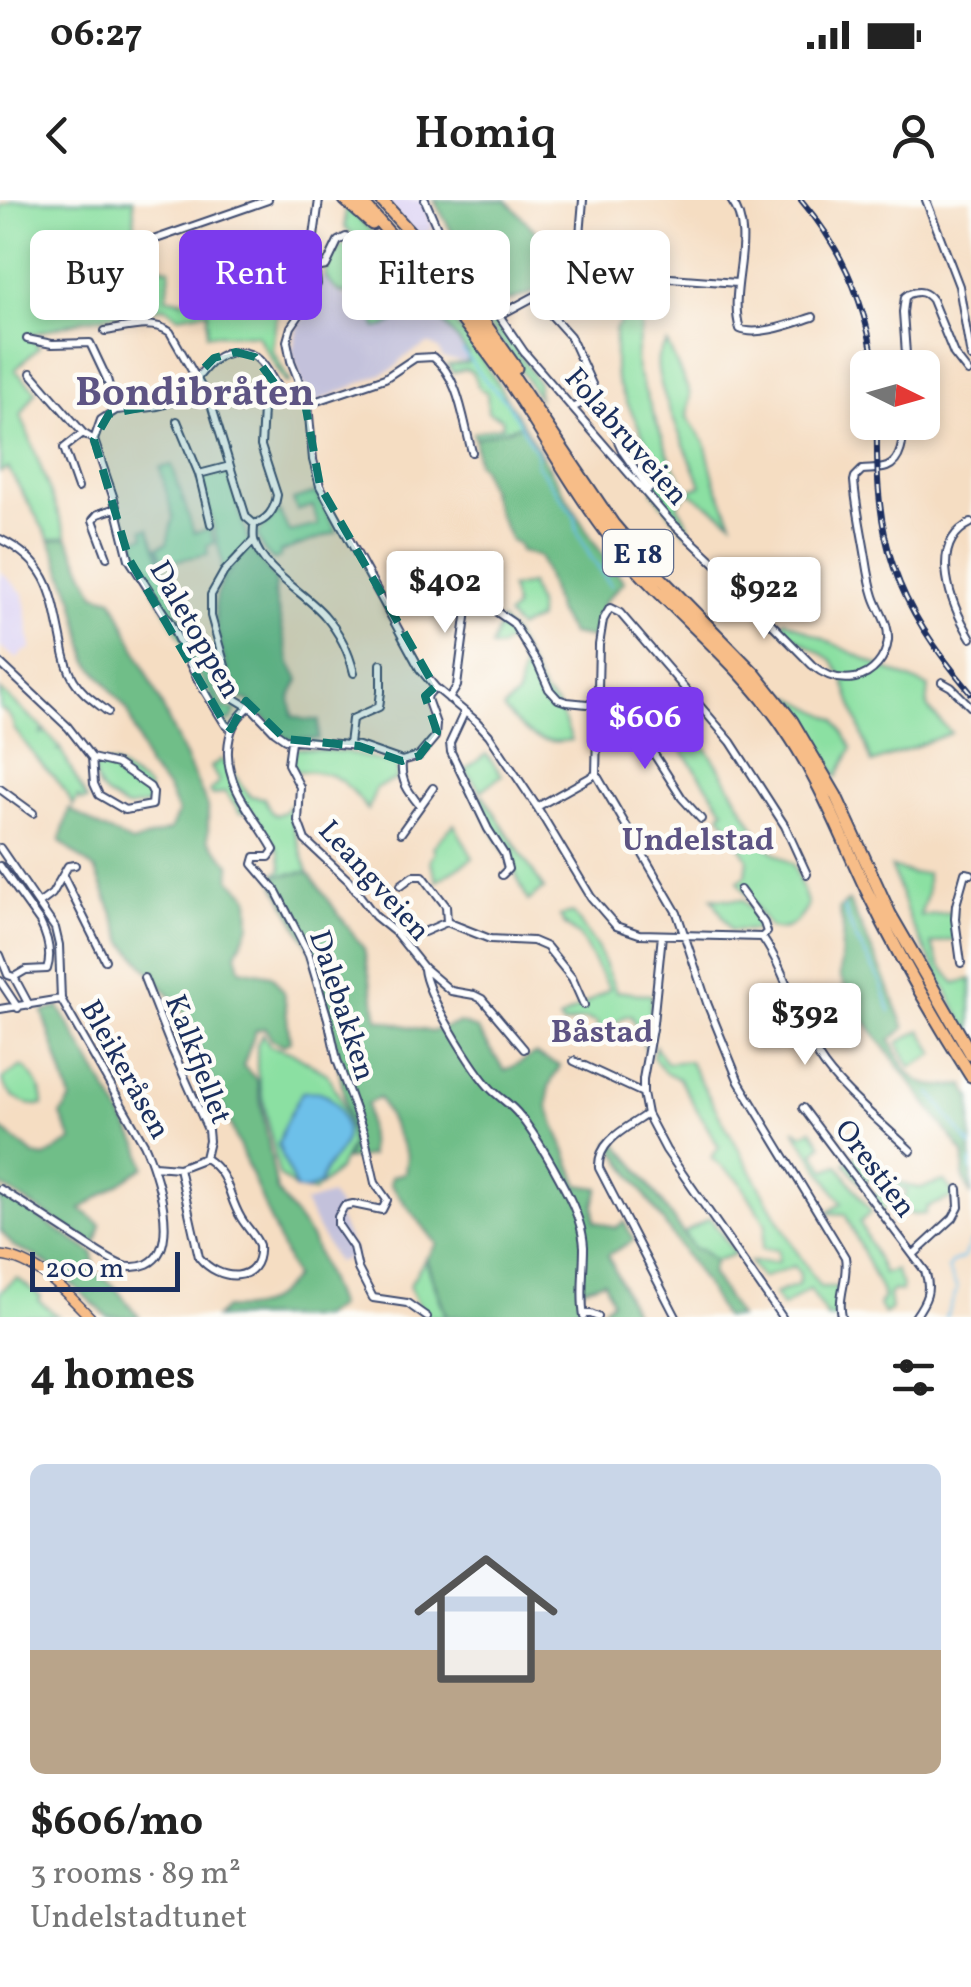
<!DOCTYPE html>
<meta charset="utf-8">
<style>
:root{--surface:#fff;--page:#f2f2f2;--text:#222;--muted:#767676;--accent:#7c3aed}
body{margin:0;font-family:Vollkorn,serif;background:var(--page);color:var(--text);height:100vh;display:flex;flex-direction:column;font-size:38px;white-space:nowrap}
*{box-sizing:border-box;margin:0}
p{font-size:32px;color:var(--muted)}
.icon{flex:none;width:55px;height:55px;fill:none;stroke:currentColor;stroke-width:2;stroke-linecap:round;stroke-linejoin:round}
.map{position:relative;height:1117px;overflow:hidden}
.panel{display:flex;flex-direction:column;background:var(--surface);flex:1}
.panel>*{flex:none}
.banner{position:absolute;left:30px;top:30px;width:912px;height:90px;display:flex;gap:20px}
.needle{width:65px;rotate:95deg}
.fabs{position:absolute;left:850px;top:150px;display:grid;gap:20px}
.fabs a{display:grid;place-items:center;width:90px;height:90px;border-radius:15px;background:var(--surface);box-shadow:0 5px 15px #0003;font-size:50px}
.scale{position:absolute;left:30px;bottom:25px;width:150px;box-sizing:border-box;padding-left:10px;border:5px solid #1b2f5e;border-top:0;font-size:28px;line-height:35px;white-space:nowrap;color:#1b2f5e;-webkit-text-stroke:8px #fdfcf7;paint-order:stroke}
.price{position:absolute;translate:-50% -85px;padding:0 22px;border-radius:10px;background:#fff;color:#222;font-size:32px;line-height:65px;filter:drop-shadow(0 2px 5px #0008)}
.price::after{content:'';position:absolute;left:50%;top:60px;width:30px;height:22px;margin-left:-15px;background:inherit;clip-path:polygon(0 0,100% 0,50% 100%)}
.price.on{background:var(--accent);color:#fff}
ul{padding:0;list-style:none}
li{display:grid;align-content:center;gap:20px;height:530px;padding:0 30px}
li span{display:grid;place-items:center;height:310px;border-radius:15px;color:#555}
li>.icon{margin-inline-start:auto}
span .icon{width:180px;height:180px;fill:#fffc;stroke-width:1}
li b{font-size:42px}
h2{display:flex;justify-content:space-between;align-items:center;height:120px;padding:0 30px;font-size:42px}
.tag{padding:0 35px;border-radius:15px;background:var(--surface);box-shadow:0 5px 15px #0003;font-size:35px;line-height:90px}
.tag.on{background:var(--accent);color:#fff}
.status{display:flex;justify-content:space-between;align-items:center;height:70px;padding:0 50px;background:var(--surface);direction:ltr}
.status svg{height:28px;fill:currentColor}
header{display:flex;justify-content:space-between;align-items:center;height:130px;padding:0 30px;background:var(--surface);font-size:45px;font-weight:600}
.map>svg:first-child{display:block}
</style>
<div class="status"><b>06:27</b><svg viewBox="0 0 49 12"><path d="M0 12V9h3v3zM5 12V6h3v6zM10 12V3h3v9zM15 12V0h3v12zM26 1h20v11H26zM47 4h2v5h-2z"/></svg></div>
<header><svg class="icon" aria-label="back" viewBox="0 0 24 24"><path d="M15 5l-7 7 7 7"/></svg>Homiq<svg class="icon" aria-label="person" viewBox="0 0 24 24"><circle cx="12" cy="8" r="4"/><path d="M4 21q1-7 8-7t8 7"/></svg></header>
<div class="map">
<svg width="971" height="1117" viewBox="0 0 971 1117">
<rect width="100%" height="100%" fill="#fdfcf7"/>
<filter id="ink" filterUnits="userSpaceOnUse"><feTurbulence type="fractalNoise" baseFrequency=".01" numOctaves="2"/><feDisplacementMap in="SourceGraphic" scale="20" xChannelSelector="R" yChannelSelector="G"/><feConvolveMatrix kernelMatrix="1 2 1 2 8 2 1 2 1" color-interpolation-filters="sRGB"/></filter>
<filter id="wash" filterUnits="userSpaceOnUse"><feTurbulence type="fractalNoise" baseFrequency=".0048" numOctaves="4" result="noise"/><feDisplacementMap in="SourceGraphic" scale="40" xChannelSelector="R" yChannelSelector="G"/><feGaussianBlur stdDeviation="2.25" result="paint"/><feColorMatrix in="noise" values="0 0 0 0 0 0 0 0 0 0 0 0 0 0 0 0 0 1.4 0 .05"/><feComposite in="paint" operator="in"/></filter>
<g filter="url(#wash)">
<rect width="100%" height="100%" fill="#f5ddc2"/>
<path fill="#ded5f5" d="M 384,0 L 421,0 L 433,27 L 420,39 Z
M 0,371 L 24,394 L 31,449 L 28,451 L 26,450 L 17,459 L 0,446 Z"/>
<path fill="#c3c1db" d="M 325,76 L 335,91 L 352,99 L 379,129 L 409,113 L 412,84 L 468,153 L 468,163 L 443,158 L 438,149 L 428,144 L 400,160 L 398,165 L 393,169 L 309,205 L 292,152 L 297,128 L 315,98 L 318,80 Z
M 331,995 L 341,1011 L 338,1017 L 356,1056 L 336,1062 L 304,1003 Z"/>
<path fill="#8be0a2" stroke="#538880" stroke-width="2.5" d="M 15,0 L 133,0 L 137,53 L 145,53 L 148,48 L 157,45 L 157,54 L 143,61 L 170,69 L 167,97 L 184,101 L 248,101 L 251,105 L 278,106 L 272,149 L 289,182 L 286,183 L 257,135 L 207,134 L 208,111 L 178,116 L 165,107 L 82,120 L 29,135 L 39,147 L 15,170 L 36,191 L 21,215 L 67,337 L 50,340 L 8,268 L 0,272 L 0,6 Z
M 345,5 L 415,75 L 477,151 L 523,225 L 475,238 L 473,233 L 503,226 L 502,218 L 488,212 L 487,193 L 479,188 L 473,173 L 465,169 L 453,172 L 448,165 L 467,163 L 468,153 L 413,85 L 407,113 L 385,127 L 377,128 L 372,117 L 354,97 L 376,104 L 382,113 L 394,114 L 401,106 L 393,85 L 380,93 L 379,87 L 384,72 L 369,66 C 355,91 347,108 325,76 L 327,65 L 341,45 L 353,45 L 357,38 L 345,28 Z
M 435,35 L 526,164 L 538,183 L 538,198 L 518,165 L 424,38 Z
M 633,79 L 650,82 L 636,156 L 637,170 L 672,264 L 689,291 L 701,286 C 692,258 652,183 658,157 C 659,153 664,146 667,143 L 690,194 L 687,217 L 705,243 L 715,282 L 732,321 L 689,292 L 677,305 L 689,325 L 686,333 L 653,292 L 654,258 L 618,184 L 615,173 L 615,130 L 626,114 Z
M 172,265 L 194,333 L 210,329 L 214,343 L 207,346 L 208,354 L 164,363 L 158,347 L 167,343 L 173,317 L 160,268 Z
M 228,274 L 250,347 L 221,384 L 222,361 L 202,279 Z
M 316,293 L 337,332 L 280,352 L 280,357 L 273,360 L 265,352 L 257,335 L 279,311 L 289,332 L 318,325 L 313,306 L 297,310 L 293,300 Z
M 149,328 L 179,416 L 224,508 L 235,511 L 231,520 L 226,521 L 153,388 L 152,374 L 135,352 L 136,338 L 145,336 L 143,329 Z
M 530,384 L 538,408 L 538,419 L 518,428 L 507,416 L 515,409 L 510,388 Z
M 501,420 L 513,433 L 544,493 L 558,506 L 572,540 C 536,546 527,534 503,509 L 517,496 L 524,460 L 514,443 L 510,439 L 500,448 L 491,447 Z
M 785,420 L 884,468 L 929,487 L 927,507 L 951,533 L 872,563 L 842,476 L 832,460 L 780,428 Z
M 0,490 L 44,529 L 40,535 L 45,531 L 60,548 L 58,550 L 61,550 L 87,600 L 81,601 L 78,597 L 73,606 C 66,589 56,580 44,567 C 33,554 24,541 14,529 C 13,519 9,513 0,509 Z
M 667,493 L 717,564 L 766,647 L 794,665 L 808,705 C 802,720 785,735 769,727 L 738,681 L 746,675 L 748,659 L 720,614 L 724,610 L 682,550 L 682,537 L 666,522 L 654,501 Z
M 786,494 L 836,520 L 852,548 L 837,577 Z
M 295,548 L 347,552 L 397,566 L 397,579 L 376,588 L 368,610 C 342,579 338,571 296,571 L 290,559 Z
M 486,554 L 502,575 L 481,591 L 465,570 Z
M 222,559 L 250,596 L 264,598 L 271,612 L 276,615 L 284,612 L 293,602 L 293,627 L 308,672 L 270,676 L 282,670 L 279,651 L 252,611 L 240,613 L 225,592 L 213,595 L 210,591 L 219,582 L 211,567 Z
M 100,563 L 116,565 L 148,587 L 150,604 L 126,608 C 107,596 97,594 94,570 Z
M 483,595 L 544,689 L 528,701 L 515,672 L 512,657 L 503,649 L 477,599 Z
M 454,624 L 473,658 L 437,681 L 430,660 L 435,651 L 433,647 Z
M 891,667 L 912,674 L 927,673 L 927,694 L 920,716 L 954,712 L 955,739 L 931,744 L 940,765 L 955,783 L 971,779 L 971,837 L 911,723 Z
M 712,698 L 743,700 L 757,716 L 756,730 L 731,730 Z
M 573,713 L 597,747 L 616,791 L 652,795 L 645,847 L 631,815 L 624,817 L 594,837 L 598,823 L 585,819 L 563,825 L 559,820 L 609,789 L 580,737 L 564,724 L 560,716 Z
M 921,830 L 935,854 L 911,867 L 898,843 Z
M 263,834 L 270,846 L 293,853 L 327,874 L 340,898 L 349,928 L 351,945 L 338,970 L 313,992 L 296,989 L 279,975 L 257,870 L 257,844 Z
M 655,846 L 666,863 L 689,861 L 794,1047 L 820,1087 L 838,1087 L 838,1117 L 827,1117 L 810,1089 L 782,1107 L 774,1094 L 798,1085 L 800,1074 L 794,1066 L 762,1078 L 750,1062 L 778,1062 L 778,1050 L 762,1049 L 766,1024 L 739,980 L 711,958 L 719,947 L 679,879 L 665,872 L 653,857 Z
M 22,866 C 33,873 44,892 43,905 C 25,907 7,897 2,879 Z
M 794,929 L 803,934 L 812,929 L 822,945 L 814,952 L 826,970 L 838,965 L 871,1012 L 860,1022 L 884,1074 L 895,1070 L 902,1085 L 901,1092 L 894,1090 L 889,1094 L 891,1109 L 884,1114 L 879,1105 L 884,1097 L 845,1014 L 827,1013 L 842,1003 Z
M 860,952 L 869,969 L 908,986 L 920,988 L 944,981 L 956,996 L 927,1007 L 925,1014 L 914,1015 L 889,1006 L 881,1010 L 867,992 L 903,1001 L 907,991 L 869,978 L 861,984 L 845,963 Z
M 710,1018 L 735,1054 L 715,1061 L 701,1050 L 694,1050 L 684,1033 Z
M 425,1059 L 446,1117 L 425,1117 L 409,1086 Z
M 17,1078 L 41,1097 L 39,1101 L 58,1116 L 0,1117 L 0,1092 Z"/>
<path fill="#70be88" stroke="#467673" stroke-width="2.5" d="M 434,0 L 506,0 L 572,70 L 547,88 L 508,101 L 502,97 L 502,83 L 505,78 L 498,66 L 493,68 L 482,50 L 454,36 Z
M 523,225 L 595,344 L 624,382 L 604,402 L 593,438 L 571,434 L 558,413 L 540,357 L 520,351 L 518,344 L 511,340 L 498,314 L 482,269 L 477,263 L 475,238 Z
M 67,337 L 95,394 L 113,399 L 208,607 L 208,640 L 230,664 L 230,679 L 249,697 L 250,725 L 236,753 L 240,769 L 271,775 L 284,792 L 290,841 L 284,845 L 272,840 L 265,828 L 256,830 L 243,866 L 257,880 L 277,991 L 312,1039 L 338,1107 L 321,1117 L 215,1117 L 225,1108 C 259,1111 272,1103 294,1077 L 183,811 L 124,742 L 96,671 L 60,641 L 69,609 L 99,627 L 132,643 L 170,630 L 178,613 L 168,589 L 148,567 L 128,511 L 88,461 L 74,400 L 50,340 Z
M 250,347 L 276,381 L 274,392 L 290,463 L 299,480 L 290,498 L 293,516 L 306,520 L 319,520 L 318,539 L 288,539 L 277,532 L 251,503 L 234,495 C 227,466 205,413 221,385 C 228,372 240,359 250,347 Z
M 308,672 L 364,749 L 378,819 L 431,832 L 459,823 L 477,829 L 505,871 L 535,854 L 560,866 L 549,886 L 548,907 L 579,985 L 599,988 L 594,1005 L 595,1021 L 615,1028 L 624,1022 L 634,1040 L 608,1055 L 636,1117 L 602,1117 L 600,1112 L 612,1101 L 604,1081 L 580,1090 L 579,1106 L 581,1117 L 447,1117 L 426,1059 L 437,1044 L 390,984 L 392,976 L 405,973 L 407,956 L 379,897 L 367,904 L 370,956 L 345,960 L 352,945 L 331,821 L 313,754 L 270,676 Z
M 849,701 L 883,774 L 905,828 L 890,840 C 911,880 915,890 964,885 L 971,897 L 971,996 L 963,976 L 964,954 L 857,810 L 840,776 L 843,726 L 839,709 Z
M 59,807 L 140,948 L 145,967 L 81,1009 L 101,1025 L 95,1045 L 0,985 L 0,928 L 34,955 L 45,957 L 72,941 L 61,915 L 71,900 L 43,812 Z
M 614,940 L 636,966 L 694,1049 L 701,1050 L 715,1061 L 711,1073 L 739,1117 L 723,1117 L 705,1084 L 610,943 Z
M 0,992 L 93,1053 L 94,1071 L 113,1085 L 139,1117 L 108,1117 L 56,1070 L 35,1056 L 15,1048 L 0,1030 Z"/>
<path fill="#6dc0e9" stroke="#4478a4" stroke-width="2.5" d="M 302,892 C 308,892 314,891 319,892 C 336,896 349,925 345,940 C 340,957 325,962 320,983 L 306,991 L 296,989 L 278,945 L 284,926 Z"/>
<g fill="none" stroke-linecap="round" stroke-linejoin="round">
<path stroke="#6dc0e9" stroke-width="2.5" d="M 463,151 L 486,181 L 507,202 L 537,254 L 537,265 L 575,316 L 577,331 L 590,356 L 611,386
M 844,708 L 855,737 L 881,782 L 890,811
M 931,893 L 971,946
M 971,962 L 971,971
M 945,1117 L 949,1111 L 957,1089 L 948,1069 L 951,1063 L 963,1058 L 971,1042"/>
</g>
</g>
<g filter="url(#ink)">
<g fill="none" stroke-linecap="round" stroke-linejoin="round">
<g stroke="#3c496d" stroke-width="10">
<path id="minor" d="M 319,0 L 313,44 L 317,84 L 311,98 L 291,127 L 287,141 L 291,161 L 308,204 L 313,260 L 320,286 L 420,469 L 435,487 L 476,521 L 489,535 L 537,607 L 591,697 L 616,726 L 639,734 L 762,737
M 425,0 L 438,30 L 451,51 L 490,102 L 524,152 L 669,320 L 731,378 L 760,412 L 812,465 C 824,475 839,481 855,478 C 873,475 886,458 888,440 C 889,422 879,412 874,396 C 870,384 868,371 866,358 C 862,333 856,307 854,281 L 855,277 L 862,270 C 869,269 879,270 887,267 C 903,261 903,237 904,222
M 731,0 C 758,37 727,88 740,129 C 758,137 794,123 813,117
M 926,0 L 959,86 L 971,157
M 136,46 L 268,0
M 316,68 L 326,66 L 338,41 L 346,37 L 394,69
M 577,71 L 583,0
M 535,97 L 570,136 L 623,252 L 649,289
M 500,115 L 554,86 L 577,71 L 737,83
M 105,131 C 126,128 152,119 170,132 L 211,204 L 230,266
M 27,139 L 52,144 L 90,143 L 107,179 L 116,210
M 907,168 L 903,112 L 905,97 L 909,94 C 920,90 926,92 932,100 L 954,154 L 968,172
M 31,173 L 83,233 L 94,240
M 308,204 L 385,178 L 415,158 L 433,157 C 460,178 463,221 472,252
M 572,208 L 597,196
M 177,221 L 199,274
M 78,288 L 64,248 L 83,233
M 971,323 C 926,344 952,407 971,438
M 211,324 L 199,274 L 230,266 L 246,317 L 254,324 C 254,329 253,335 254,340 C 262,371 306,393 325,416 C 339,432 349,452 354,473
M 254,324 C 268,320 275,309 277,295 L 261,246 L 263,209
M 0,339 C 49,363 52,393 62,442 C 64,455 67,469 74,480 C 82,494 96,502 108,512
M 254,340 L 224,372 L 211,395 L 211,416 L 234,498 L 254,510 L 275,532 L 285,539 L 359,546 L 402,561 L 419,556 L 435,537 L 436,524 L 427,499 L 428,495 L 435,487
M 107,357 L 93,320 L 98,314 L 116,308
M 463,359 L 472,395 L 513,423 L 538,464 L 549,489 L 558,499 L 567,502 L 618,507 L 629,515 L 682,598 L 701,619
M 0,463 L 68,527 L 92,558 L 94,584 L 99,595 L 125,610 L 152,605 L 153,593 L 150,587 L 117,564 L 92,558
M 942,482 L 951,487 L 971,507
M 449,499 L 457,486 L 468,402 L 472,395
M 248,508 C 234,520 229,532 228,550 C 226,589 256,617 274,650 L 269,657 L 255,657 L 253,664 L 276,691 L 309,755 L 328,819 L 337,860 L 364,934 L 375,983 L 387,1000 L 382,1010 L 353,1004 L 344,1006 L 338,1017 L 338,1025 L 353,1047 L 358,1069 L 373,1098 L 407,1103 L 427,1117
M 464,513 L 450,543 L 451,552 L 488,629 L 504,654 L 508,669 L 502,675
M 231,529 L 225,524 L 198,480 L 170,423 L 129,359 L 114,299 L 94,240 L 101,220 L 116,210 C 133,208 155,209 170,202 C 198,191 203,153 236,152 C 270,150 270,191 287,194 C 290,195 300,193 303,192
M 291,541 L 288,564 L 300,587 L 298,621 L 305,640 L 348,680 L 375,716 L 396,733 L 424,768 L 451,791 L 474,795 L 482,799 L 524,849
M 349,544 L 352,519 L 379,507 L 381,492 L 381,464
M 402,561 C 400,581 408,591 420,606
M 596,574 L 599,445 L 603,420 L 610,408 L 620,413 L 731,542 L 785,626 L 807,674
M 0,589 L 33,613
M 537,607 L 596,574 L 677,713 L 707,803 L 739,882 L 845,1057 C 849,1078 837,1096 842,1117
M 401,633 L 433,588
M 0,648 L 55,728 L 59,745 L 61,799 L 144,944 C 156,970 182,1048 147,1064 C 140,1067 132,1068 124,1066 C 108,1060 92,1048 78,1039 C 52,1022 26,1005 0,989
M 0,666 L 40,722 C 47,736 52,754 47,769 L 26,770 L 14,777
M 63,676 L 105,760
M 401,685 L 413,676 L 423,676 L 446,706 L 447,722
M 740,690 L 764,723 L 767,732 L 762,737 C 788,774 796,819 819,857 C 837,887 884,925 911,951
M 40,703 L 52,694 L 68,666 L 75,665
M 398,733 L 424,732 L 447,722 L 490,739 L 533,741 L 547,747 L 572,778 L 584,805
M 662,735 L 653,823 L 643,879 L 643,893 L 647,914 L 666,950 L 782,1117
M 0,755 L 8,775 L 14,777 L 29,805
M 961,763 L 955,719 L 956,705 L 965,673 L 971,674
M 424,769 C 426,794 473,871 492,890 C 501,899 512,905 520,916 C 537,937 552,964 565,989 C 574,1006 583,1027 584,1047 C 584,1071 580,1093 584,1117
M 144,778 L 172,849 L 208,930 L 209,941 L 205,958
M 0,781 L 18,808
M 0,809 L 61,799
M 574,861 L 643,893
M 803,908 L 925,1071 C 932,1091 926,1101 915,1117
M 647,914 C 627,928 597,941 599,968 L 676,1117
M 154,966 L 179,968 L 205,958 C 231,975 227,995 241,1018 C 247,1028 255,1035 259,1045 C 262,1085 218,1082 199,1057 L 179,968
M 913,1055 L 953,1018 L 959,1007 L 958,989
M 584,1114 L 591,1114 L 598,1117"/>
</g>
<g stroke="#3c496d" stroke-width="12">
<path id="major" d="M 0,1056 C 36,1059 66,1092 90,1117"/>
</g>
<g stroke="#3c496d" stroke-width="15">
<path id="highway" d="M 345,0 L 372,24
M 360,0 C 410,57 460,113 504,175 C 543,231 574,292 617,346 C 669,410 739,460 785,529 C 820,580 841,636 867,691 C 898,755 933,816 971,876
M 381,0 L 459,87 L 516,168
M 422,59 L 451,92 L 490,142 L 613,324 L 649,366 L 754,473 L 792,521 L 836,596 L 890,714 L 971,854"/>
</g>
<use href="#minor" stroke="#fff" stroke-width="6"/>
<use href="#major" stroke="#f7bd88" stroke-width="9"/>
<use href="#highway" stroke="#f7bd88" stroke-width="11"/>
<g stroke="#1b2f5e" stroke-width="6">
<path id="rail" d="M 801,0 C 842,48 866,104 875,168
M 877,222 C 875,343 893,400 971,493"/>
</g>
<use href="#rail" stroke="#fdfcf7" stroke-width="2.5" stroke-dasharray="8" stroke-linecap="butt"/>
</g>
</g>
<path fill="#0f766e" fill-opacity="0.2" stroke="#0f766e" stroke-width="8" stroke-dasharray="20 12" stroke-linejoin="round" d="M 236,152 L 255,157 L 284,196 L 303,192 L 320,286 L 435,487 L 425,496 L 437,532 L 419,556 L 402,561 L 359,546 L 285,539 L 246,501 L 231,529 L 225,524 L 129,359 L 94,240 L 109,214 L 171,202 L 214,158 Z"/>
<g text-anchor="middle" stroke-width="9" stroke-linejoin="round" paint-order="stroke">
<rect fill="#fdfcf7" stroke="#5f6c8c" stroke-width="2.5" x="603" y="330" width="70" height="46" rx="8"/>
<g font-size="28" font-weight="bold" fill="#1b2f5e">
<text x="638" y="363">E 18</text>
</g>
<g font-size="30" fill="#1b2f5e" stroke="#fdfcf7">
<text transform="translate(627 236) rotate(49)" y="10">Folabruveien</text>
<text transform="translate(196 429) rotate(60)" y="10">Daletoppen</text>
<text transform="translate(375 680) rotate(48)" y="10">Leangveien</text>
<text transform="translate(343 805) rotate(72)" y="10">Dalebakken</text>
<text transform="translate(199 859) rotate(69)" y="10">Kalkfjellet</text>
<text transform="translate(126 869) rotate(61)" y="10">Bleikeråsen</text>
<text transform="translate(876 968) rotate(53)" y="10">Orestien</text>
</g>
<g font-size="32" font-weight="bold" fill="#5d5483" stroke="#fdfcf7">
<text x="698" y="650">Undelstad</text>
<text x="602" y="842">Båstad</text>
</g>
<g font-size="40" font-weight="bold" fill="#5d5483" stroke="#fdfcf7">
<text x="195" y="205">Bondibråten</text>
</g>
</g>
</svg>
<div class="fabs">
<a><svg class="needle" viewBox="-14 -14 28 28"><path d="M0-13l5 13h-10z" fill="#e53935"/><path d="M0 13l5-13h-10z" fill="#767676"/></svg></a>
</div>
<div class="scale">200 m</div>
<b class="price" style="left:445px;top:436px">$402</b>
<b class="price" style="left:764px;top:442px">$922</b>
<b class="price on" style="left:645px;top:572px">$606</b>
<b class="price" style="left:805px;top:868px">$392</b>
<div class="banner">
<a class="tag">Buy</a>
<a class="tag on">Rent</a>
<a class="tag">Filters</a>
<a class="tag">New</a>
</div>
</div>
<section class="panel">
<h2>4 homes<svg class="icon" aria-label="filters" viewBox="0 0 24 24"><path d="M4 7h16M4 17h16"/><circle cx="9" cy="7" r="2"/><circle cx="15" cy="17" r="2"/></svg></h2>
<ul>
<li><span style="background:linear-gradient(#c9d6e8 60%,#b9a48a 0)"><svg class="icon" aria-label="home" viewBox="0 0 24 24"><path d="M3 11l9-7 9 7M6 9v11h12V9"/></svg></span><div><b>$606/mo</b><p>3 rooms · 89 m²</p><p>Undelstadtunet</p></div></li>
</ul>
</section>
